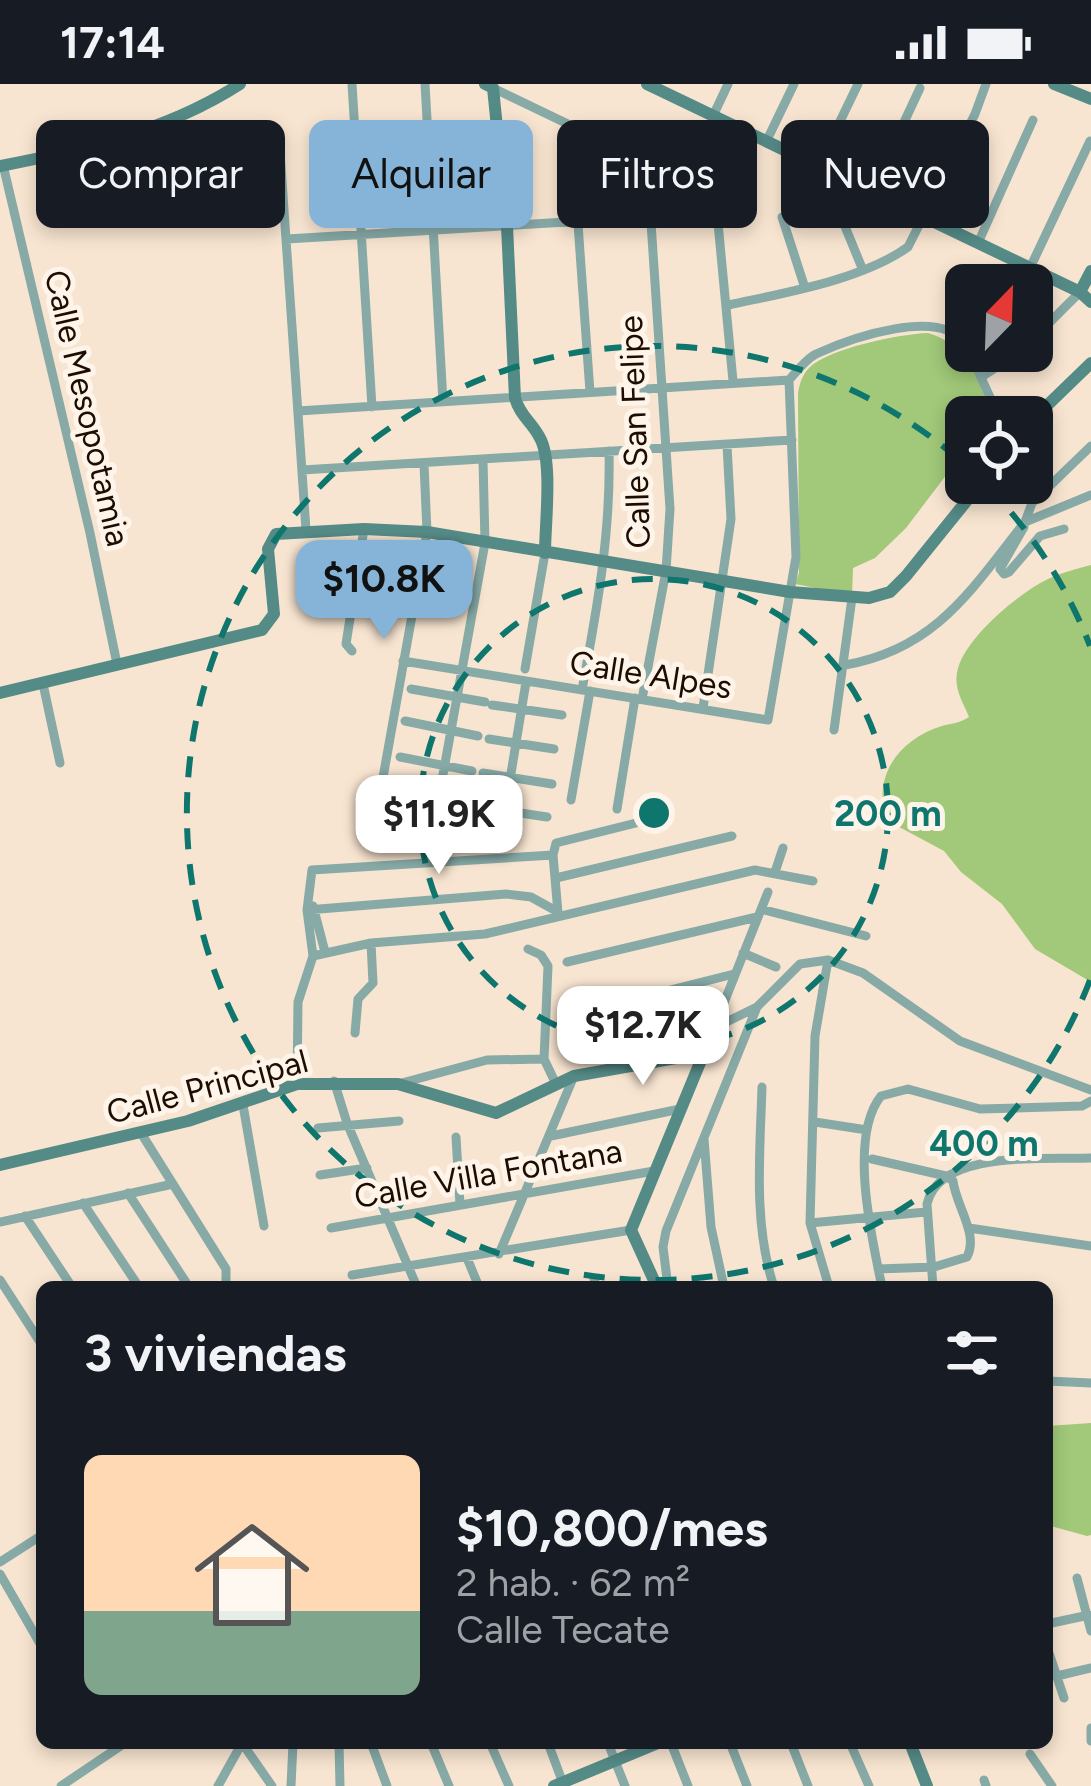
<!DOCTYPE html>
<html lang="es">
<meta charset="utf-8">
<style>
:root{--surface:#171b24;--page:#20242c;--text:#f1f3f6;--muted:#9ea1a6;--accent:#85b4d8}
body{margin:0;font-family:Figtree,sans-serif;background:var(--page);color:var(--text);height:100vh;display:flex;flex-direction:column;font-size:45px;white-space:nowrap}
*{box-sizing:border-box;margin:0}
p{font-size:39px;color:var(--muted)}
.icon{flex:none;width:66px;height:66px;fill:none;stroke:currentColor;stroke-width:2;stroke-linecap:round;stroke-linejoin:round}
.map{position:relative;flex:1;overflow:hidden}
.sheet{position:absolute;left:36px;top:1197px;width:1017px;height:468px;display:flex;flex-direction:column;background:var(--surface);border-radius:18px;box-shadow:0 6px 18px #0003}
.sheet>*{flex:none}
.hud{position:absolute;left:36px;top:36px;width:1020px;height:108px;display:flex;gap:24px}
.needle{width:78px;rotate:23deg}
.buttons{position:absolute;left:945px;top:180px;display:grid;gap:24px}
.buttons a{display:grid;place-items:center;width:108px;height:108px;border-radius:18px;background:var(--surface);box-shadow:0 6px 18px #0003;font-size:60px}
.price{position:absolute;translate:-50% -102px;padding:0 27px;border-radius:24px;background:#fff;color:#222;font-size:39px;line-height:78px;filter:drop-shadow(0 3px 6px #0008)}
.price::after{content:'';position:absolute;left:50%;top:72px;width:36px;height:27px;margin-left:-18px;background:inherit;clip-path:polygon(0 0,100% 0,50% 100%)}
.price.current{background:var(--accent);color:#111}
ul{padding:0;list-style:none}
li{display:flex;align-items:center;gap:36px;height:300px;padding:0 48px}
li span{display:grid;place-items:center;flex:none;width:336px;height:240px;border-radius:18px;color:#555}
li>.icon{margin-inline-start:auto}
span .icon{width:144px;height:144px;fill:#fffc;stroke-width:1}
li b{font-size:51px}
h2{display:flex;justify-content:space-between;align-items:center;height:144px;padding:0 48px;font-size:51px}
.tag{padding:0 42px;border-radius:18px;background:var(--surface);box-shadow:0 6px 18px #0003;font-size:42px;line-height:108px}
.tag.current{background:var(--accent);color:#111}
.status{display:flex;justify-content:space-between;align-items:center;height:84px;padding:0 60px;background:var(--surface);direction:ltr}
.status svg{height:33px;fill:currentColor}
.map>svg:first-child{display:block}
</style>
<div class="status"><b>17:14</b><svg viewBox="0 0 49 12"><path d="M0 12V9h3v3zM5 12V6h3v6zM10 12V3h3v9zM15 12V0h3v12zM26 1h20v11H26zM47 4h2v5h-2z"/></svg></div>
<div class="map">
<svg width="1091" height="1702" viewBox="0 0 1091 1702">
<rect width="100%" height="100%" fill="#f8e5d1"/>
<path fill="#a1c979" d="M 928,249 C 969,261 978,294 992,333 L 966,333 L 966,365 L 906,444 L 875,474 L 853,484 L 852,511 L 795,500 L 799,489 L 798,310 C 799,301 802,291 809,284 C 829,264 900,250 928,249 Z
M 1091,481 L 1091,898 L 1035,865 L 1002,820 L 961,788 L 944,767 L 888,737 C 870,694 899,655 942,642 C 953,639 960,639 969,633 C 963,618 954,605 957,589 C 962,556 1018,510 1046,496 C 1060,489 1076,485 1091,481 Z
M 1091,1339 L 1091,1451 L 1087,1452 L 1047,1441 L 1047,1342 Z"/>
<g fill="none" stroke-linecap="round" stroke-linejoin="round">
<path stroke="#87aaa7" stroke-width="9" d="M 352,0 L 372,323
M 425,0 L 443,318
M 493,4 L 647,78 L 716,118 L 733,297
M 713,32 L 728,0
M 571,42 L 590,308
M 766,58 L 794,0
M 280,68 L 306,446
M 3,81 L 90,449 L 117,580
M 818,83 L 858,0
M 871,109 L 920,4
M 782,133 L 805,204
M 844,140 L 862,184
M 287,155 L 650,133
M 978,159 L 1033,36
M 1008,201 L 1030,184 L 1090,57
M 729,221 C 783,209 862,196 908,163 L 975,30 L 986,0
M 1032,256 L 1080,208
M 969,267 L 999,333
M 983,292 L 1021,267
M 298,327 L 789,296
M 302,386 L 792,356
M 1024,399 L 1032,419
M 1025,438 L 1091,411
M 1000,485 L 1004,490 L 1009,488 L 1040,452 L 1064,445
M 1000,485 L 1024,443
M 352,567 L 346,560 L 364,445
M 403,577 L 768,636 L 796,473 L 789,296 C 797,287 806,275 816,270 C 851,254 941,222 966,261
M 845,581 C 936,565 971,506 1025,438 L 1032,419 L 1091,362
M 525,585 L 545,469
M 43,600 L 60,679
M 411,605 L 485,618
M 582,606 C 597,525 611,449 609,367
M 642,615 L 666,487 L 670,425 L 647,78
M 492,621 L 562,631
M 703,624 L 731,435 L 727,361
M 405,637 L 478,652
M 834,646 L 852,514
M 489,655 L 554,665
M 400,673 L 472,687
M 483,689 L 552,700
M 397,707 L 466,721
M 571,716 L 590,607
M 481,723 L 547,733
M 617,725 L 635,614
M 505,726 L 526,598
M 375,738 L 427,448 L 424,380
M 386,741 L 427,748 L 434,740 L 485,459 L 483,376
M 775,788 L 783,764
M 556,794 L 732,752
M 313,822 L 325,868
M 761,825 L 866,852
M 307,826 L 506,810 L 531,813 L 558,828
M 558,829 L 553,771 L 556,759 L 640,738
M 528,865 L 541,871 L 548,882 L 544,975 L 556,1000
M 743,869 L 776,883
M 313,872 L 371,859 L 485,850 L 755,786 L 813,797
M 828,876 L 815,952 L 810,1139 L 829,1203
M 567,878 L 757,833
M 571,931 L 734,890
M 714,944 L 757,923
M 355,949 L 358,915 L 373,899 L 371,859
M 704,969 L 768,808
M 334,997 L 347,1039 L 417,1203
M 297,1000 L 298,918 L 313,872 L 307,826 L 312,786 L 553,771
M 398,1000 L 487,976 L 544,975
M 762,1003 C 760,1069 753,1140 774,1203
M 243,1021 L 264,1142
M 815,1038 L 867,1046
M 318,1044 L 399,1037
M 141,1049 L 226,1185 L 226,1203
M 551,1052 L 680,1025
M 456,1053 L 460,1121
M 704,1055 L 711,1143 L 724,1203
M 872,1075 L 946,1092
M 320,1091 L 367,1084
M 128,1109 L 189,1203
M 83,1119 L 139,1203
M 25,1132 L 72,1203
M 0,1138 L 173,1100
M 810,1139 L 926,1128
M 331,1144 L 654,1087
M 969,1144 L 1091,1162
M 499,1170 L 574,992
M 467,1174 L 479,1203
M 878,1185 L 934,1183 L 967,1173 C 979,1150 956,1122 953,1097 L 946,1092
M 352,1191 L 631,1146
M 594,1195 L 597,1203
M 0,1196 L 42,1261
M 539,1202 L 539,1203
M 668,1203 L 663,1163 L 666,1147 L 757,923 L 800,880 L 828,876 L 863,889 L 960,957 L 1091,1006
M 882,1203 C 872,1155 848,1053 881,1012 L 908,1005 L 980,1025 L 1082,1022 L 1091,1017
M 933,1203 L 927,1120 C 939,1065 1047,1076 1091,1074
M 1047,1297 L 1091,1299
M 0,1478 L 42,1451
M 0,1490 L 42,1563
M 1077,1494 L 1091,1547
M 1047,1540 L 1089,1531
M 1047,1563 L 1064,1614
M 1057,1592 L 1091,1584
M 1091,1644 L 1091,1657
M 339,1659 L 340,1702
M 371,1659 L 387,1702
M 431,1659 L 449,1702
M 490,1659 L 509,1702
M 548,1659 L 564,1702
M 608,1659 L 625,1702
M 671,1659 L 688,1702
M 730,1659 L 747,1702
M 791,1659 L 808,1702
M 850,1659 L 869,1702
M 1030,1670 L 1052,1702
M 984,1696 L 986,1702
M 61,1702 L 125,1659
M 218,1702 L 242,1659 L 272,1702
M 291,1702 L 293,1659"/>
<path stroke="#558b87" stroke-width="12" d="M 485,0 L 493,4 L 507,142 L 515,314 C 520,332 532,338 540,354 C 553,377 545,441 545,469
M 647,0 L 1080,208 L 1091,218
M 1054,0 L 1091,15
M 0,82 C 84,66 167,47 240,0
M 1080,208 L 1091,187
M 1032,336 L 1091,279
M 0,609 L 262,546 L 274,530 L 268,465 L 276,450 L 364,445 L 427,448 L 790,508 L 869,514 L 890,508 L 906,492 L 981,399
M 0,1081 L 188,1037 L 297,1000 L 398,1000 L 496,1029 L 574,992 L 704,969
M 657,1203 L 631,1146 L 704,969
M 910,1659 L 927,1702
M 554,1702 L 658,1659"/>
</g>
<g fill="none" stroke="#0f766e" stroke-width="6" stroke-dasharray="21 15">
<circle cx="654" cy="729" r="234"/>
<path d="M1090 896A467 467 0 1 1 963 379M987 402A467 467 0 0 1 1090 562"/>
</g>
<g text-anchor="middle" stroke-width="10" stroke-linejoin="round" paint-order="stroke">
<g font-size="33" fill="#1d0d00" stroke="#fef4ea">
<text transform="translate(88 324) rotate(77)" y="12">Calle Mesopotamia</text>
<text transform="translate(634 348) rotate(-92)" y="12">Calle San Felipe</text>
<text transform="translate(651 590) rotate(9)" y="12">Calle Alpes</text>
<text transform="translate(207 1002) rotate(-15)" y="12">Calle Principal</text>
<text transform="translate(488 1089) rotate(-10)" y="12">Calle Villa Fontana</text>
</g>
</g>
<circle cx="654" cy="729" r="18" fill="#0f766e" stroke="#fef4ea" stroke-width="6"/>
<g font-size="36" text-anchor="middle" font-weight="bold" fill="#0f766e" stroke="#fef4ea" stroke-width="10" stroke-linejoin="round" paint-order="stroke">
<text x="888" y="742">200 m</text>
<text x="984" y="1072">400 m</text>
</g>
</svg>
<div class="buttons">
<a><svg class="needle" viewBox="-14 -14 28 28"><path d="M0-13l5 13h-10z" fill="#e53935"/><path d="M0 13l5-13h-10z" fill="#9ea1a6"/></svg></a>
<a><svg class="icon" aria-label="locate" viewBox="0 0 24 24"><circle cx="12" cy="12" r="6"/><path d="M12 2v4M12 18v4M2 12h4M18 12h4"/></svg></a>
</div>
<b class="price current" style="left:384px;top:558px">$10.8K</b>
<b class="price" style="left:439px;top:793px">$11.9K</b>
<b class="price" style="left:643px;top:1004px">$12.7K</b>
<div class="hud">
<a class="tag">Comprar</a>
<a class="tag current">Alquilar</a>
<a class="tag">Filtros</a>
<a class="tag">Nuevo</a>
</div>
<section class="sheet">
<h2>3 viviendas<svg class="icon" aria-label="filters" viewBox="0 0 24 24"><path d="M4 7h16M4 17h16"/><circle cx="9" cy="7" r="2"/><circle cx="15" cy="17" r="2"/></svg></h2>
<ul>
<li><span style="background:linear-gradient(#ffd9b3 65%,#7fa58c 0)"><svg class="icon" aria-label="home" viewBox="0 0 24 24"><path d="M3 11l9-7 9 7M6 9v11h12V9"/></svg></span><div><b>$10,800/mes</b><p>2 hab. · 62 m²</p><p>Calle Tecate</p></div></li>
</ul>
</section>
</div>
